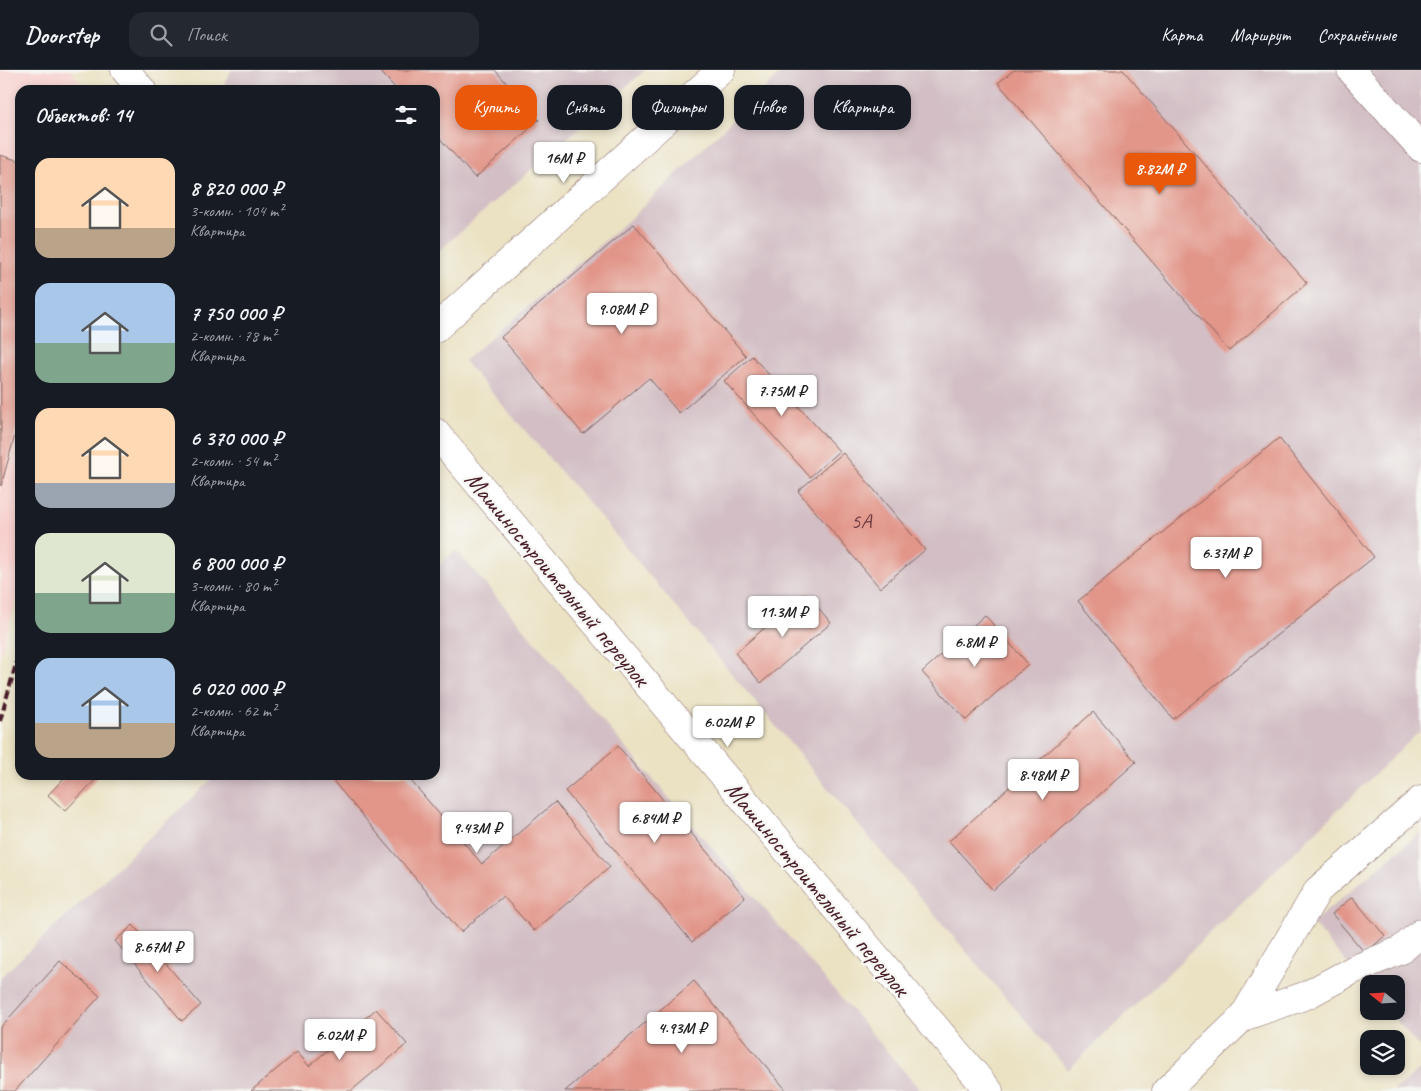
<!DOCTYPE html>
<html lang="ru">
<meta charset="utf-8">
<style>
:root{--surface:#171b24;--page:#242831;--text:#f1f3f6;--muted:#9ea1a6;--line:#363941;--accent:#ea580c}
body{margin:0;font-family:Caveat,sans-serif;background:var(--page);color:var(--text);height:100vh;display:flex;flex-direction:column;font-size:19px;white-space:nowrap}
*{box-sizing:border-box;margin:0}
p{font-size:16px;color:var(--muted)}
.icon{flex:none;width:28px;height:28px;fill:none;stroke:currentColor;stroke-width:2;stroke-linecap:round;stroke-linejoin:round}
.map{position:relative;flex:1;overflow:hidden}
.panel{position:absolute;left:15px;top:15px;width:425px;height:695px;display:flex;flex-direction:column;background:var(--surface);border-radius:15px;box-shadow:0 2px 8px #0003}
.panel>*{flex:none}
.top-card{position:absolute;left:455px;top:15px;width:475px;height:45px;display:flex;gap:10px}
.needle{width:32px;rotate:288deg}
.buttons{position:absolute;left:1360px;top:905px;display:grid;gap:10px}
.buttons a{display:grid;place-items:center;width:45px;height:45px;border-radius:10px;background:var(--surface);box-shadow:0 2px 8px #0003;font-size:25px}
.price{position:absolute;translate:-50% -42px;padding:0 11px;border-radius:5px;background:#fff;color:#222;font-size:16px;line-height:32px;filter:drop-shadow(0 1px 2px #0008)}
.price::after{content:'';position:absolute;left:50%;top:30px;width:15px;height:11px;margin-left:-8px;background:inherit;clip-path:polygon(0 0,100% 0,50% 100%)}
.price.on{background:var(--accent);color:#fff}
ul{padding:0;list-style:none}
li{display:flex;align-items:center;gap:15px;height:125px;padding:0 20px}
li span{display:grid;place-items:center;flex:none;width:140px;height:100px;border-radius:15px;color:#555}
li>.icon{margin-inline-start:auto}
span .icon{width:60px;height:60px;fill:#fffc;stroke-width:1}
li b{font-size:21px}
h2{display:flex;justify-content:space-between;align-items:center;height:60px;padding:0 20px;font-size:21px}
.tag{padding:0 18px;border-radius:15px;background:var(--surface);box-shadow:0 2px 8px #0003;font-size:18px;line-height:45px}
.tag.on{background:var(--accent);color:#fff}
header{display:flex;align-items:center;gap:30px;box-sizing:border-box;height:70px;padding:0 25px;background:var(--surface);border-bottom:1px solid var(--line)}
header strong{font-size:24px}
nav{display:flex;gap:28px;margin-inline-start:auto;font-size:18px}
.search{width:350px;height:45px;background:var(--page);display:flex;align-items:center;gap:12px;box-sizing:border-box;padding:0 18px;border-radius:15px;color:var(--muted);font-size:19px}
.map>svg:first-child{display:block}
</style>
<header>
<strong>Doorstep</strong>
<div class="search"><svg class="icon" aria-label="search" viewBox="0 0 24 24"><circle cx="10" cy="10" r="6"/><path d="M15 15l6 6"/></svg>Поиск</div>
<nav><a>Карта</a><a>Маршрут</a><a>Сохранённые</a></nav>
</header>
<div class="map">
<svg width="1421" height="1021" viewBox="0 0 1421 1021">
<rect width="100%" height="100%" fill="#f6f6f2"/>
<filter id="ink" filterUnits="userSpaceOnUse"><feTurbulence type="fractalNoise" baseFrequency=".02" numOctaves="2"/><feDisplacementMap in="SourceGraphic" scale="10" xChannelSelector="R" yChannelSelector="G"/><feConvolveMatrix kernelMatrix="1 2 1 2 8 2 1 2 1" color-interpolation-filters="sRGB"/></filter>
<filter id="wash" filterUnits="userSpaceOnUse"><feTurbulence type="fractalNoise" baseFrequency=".0096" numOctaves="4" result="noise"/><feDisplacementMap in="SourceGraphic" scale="20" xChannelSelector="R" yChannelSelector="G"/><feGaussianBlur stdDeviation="1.12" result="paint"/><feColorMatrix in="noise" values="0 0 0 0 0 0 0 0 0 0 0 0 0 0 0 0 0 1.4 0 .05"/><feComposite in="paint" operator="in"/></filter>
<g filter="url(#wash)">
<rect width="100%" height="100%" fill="#ebe2c3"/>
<path fill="#f7d0ce" d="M 0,0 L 70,0 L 87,20 L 20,20 L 20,517 L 0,585 Z"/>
<path fill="#d2bec4" d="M 231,0 L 645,0 L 435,184 L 435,20 L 225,20 L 223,17 Z
M 784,0 L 1421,0 L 1421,660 L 1068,1000 L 902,807 L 598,444 L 464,291 L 631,148 Z
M 456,480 L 921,1021 L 0,1021 L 0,908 L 216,705 L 435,705 L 435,499 Z
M 1421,762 L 1421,979 L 1388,941 L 1396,941 L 1396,914 L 1369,914 L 1369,919 L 1312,853 Z
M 1421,999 L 1421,1021 L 1393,1021 Z"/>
<g id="blocks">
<path fill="#e29589" d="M 379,0 L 495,0 L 539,50 L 475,108 L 435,63 L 435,20 L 397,20 Z
M 1014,0 L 1123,0 L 1307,213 L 1229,281 L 998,13 Z
M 0,85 L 20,91 L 20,347 L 1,416 Z
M 634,154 L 746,286 L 679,343 L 649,308 L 583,364 L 501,267 Z
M 752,286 L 839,381 L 810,407 L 724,311 Z
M 1279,368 L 1374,487 L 1173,649 L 1078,531 Z
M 843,383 L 925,480 L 880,518 L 798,421 Z
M 806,523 L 831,553 L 761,613 L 735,583 Z
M 985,545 L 1028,594 L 966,650 L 922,602 Z
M 1093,642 L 1136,692 L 993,820 L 949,771 Z
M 618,676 L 745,827 L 692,872 L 565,721 Z
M 67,705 L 100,705 L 65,741 L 48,725 Z
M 328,705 L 406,705 L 482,794 L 555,732 L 610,797 L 534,861 L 503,826 L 461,862 Z
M 1352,827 L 1385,866 L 1365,883 L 1332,844 Z
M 133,855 L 201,935 L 182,951 L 115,871 Z
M 60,891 L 100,926 L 15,1021 L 0,1021 L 0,958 Z
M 694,911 L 787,1021 L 565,1021 Z
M 376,939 L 407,974 L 351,1021 L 251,1021 L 297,982 L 309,996 Z"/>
</g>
</g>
<g filter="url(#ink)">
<use href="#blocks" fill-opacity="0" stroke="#826360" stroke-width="1"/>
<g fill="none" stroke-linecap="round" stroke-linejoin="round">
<g stroke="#826360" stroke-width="29">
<path id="minor" d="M 125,0 L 142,20
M 1351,0 L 1421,78
M 435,259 L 721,0
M 435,362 L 989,1021
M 1243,947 L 1307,925 L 1353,900 L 1401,880 L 1421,863
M 1166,1021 L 1243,947 L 1318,820 L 1421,730"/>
</g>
<use href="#minor" stroke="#fff" stroke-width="28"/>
<path stroke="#4a1f2b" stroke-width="4" stroke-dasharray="8 4" stroke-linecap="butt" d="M 0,651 L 20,580"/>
</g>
</g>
<g text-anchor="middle" stroke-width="4.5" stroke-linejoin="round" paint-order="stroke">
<g font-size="22" fill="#703c42">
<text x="861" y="458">5А</text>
</g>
<g font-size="25" fill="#4a1f2b" stroke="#f6f6f2">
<text transform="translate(558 508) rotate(50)" y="9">Машиностроительный переулок</text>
<text transform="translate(818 818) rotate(50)" y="9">Машиностроительный переулок</text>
</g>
</g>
</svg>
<div class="buttons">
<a><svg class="needle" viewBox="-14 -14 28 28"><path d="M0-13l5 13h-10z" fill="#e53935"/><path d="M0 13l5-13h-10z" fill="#9ea1a6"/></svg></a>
<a><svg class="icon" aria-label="layers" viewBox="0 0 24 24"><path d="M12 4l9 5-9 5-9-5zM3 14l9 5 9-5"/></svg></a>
</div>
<b class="price" style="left:564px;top:114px">16M ₽</b>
<b class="price on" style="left:1160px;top:125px">8.82M ₽</b>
<b class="price" style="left:622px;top:265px">9.08M ₽</b>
<b class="price" style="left:782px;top:347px">7.75M ₽</b>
<b class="price" style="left:1226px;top:509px">6.37M ₽</b>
<b class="price" style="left:783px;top:568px">11.3M ₽</b>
<b class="price" style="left:975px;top:598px">6.8M ₽</b>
<b class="price" style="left:728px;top:678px">6.02M ₽</b>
<b class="price" style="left:1043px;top:731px">8.48M ₽</b>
<b class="price" style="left:655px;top:774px">6.84M ₽</b>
<b class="price" style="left:477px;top:784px">9.43M ₽</b>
<b class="price" style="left:158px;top:903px">8.67M ₽</b>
<b class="price" style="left:682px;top:984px">4.93M ₽</b>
<b class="price" style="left:340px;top:991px">6.02M ₽</b>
<div class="top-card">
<a class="tag on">Купить</a>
<a class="tag">Снять</a>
<a class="tag">Фильтры</a>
<a class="tag">Новое</a>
<a class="tag">Квартира</a>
</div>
<section class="panel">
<h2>Объектов: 14<svg class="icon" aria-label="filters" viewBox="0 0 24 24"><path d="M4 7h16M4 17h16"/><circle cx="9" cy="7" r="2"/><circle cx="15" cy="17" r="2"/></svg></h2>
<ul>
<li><span style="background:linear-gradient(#ffd9b3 70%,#b9a48a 0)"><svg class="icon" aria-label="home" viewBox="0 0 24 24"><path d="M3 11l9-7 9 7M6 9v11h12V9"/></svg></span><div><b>8 820 000 ₽</b><p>3-комн. · 104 m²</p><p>Квартира</p></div></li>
<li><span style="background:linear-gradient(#a9c7e8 60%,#7fa58c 0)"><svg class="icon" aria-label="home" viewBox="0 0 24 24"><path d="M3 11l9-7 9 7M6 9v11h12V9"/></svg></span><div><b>7 750 000 ₽</b><p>2-комн. · 78 m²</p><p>Квартира</p></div></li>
<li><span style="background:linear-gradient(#ffd9b3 75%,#9aa5b1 0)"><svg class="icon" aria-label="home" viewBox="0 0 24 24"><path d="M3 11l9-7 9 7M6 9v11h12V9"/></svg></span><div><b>6 370 000 ₽</b><p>2-комн. · 54 m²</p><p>Квартира</p></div></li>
<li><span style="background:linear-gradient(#dfe7d0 60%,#7fa58c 0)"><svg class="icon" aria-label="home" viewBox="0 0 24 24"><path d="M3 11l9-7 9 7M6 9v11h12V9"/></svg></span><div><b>6 800 000 ₽</b><p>3-комн. · 80 m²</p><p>Квартира</p></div></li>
<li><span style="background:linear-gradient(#a9c7e8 65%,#b9a48a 0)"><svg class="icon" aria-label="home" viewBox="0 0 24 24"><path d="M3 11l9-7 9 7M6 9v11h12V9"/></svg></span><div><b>6 020 000 ₽</b><p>2-комн. · 62 m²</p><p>Квартира</p></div></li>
</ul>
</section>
</div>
